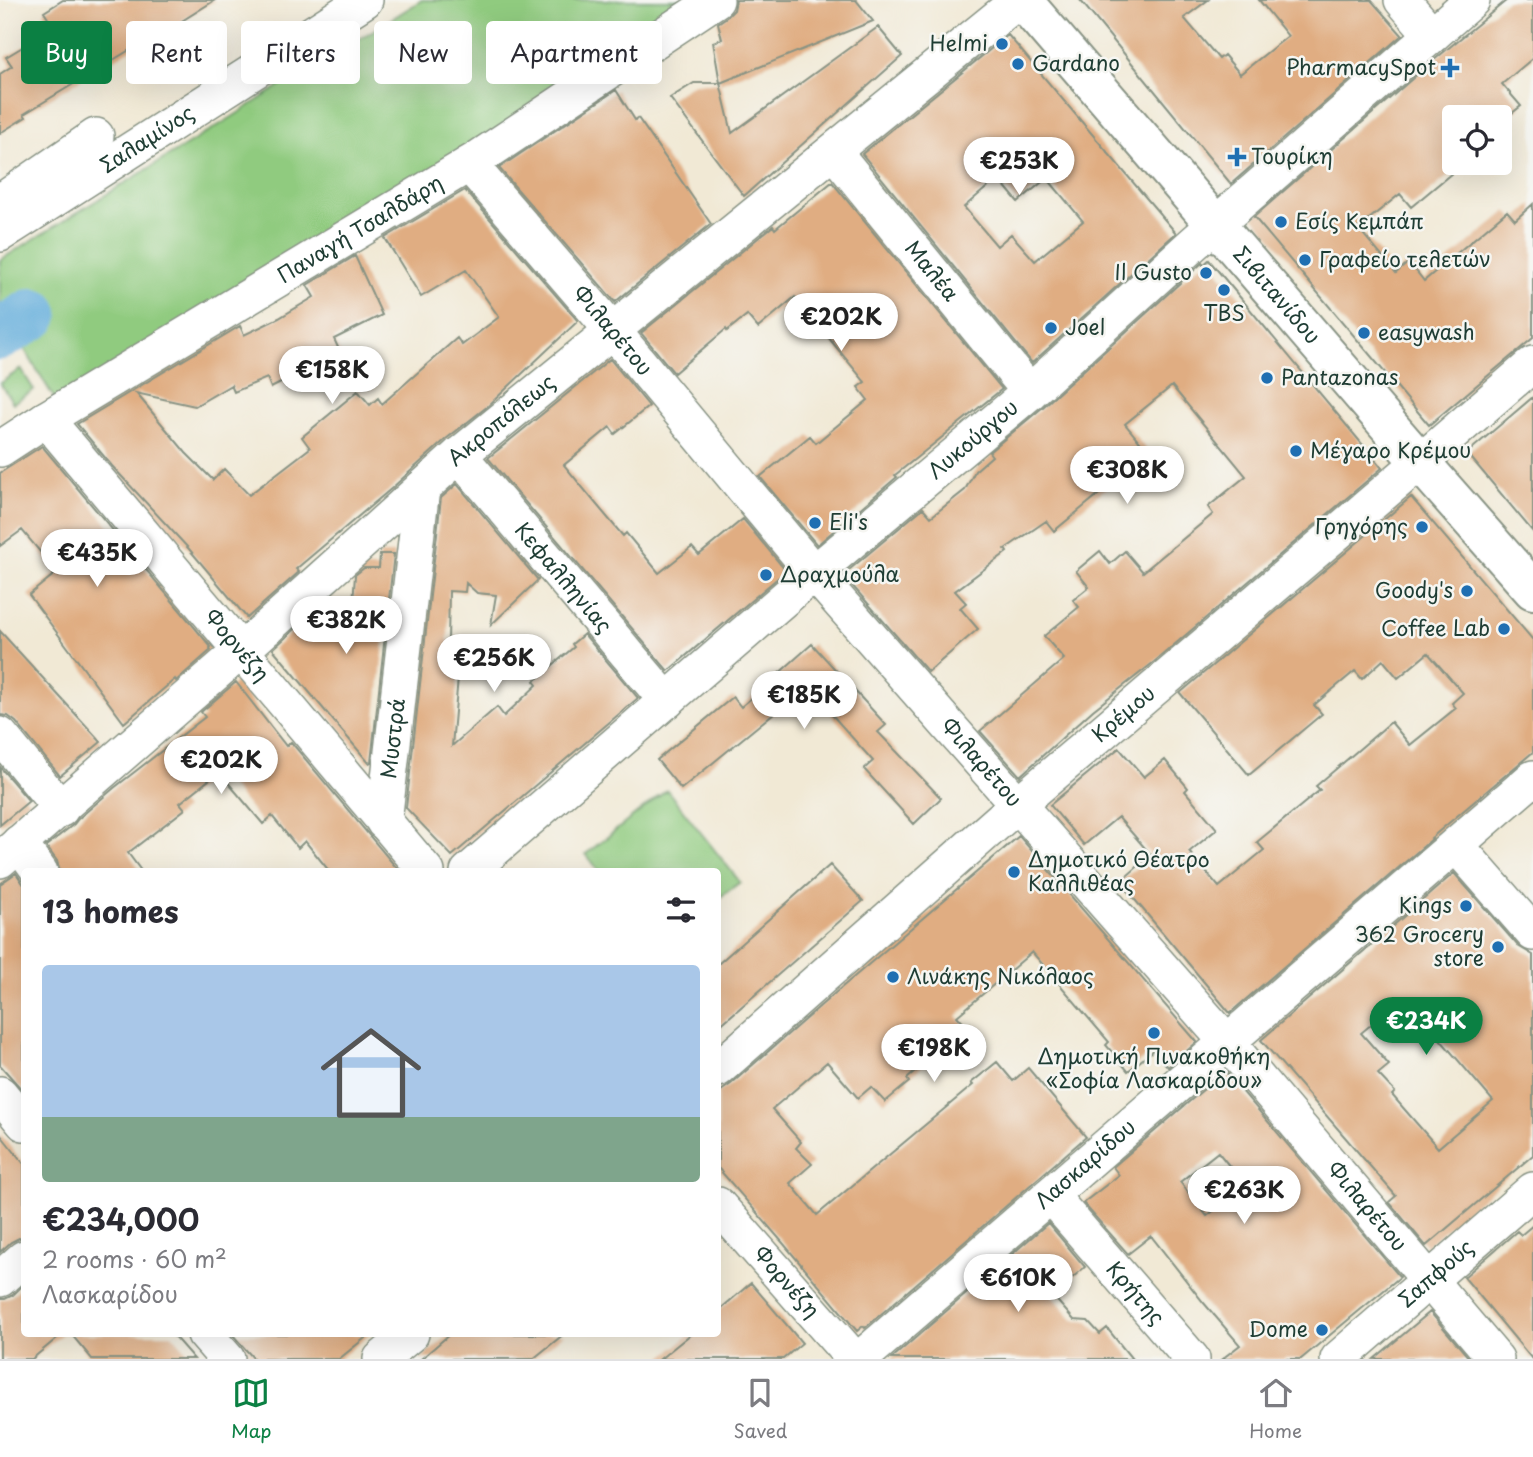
<!DOCTYPE html>
<meta charset="utf-8">
<style>
:root{--surface:#fff;--page:#f2f2f3;--text:#2b2b33;--muted:#7c7c81;--line:#e1e1e2;--accent:#0b8043}
body{margin:0;font-family:"Playpen Sans",sans-serif;background:var(--page);color:var(--text);height:100vh;display:flex;flex-direction:column;font-size:26px;white-space:nowrap}
*{box-sizing:border-box;margin:0}
p{font-size:23px;color:var(--muted)}
.icon{flex:none;width:38px;height:38px;fill:none;stroke:currentColor;stroke-width:2;stroke-linecap:round;stroke-linejoin:round}
.map{position:relative;flex:1;overflow:hidden}
.side{position:absolute;left:21px;top:868px;width:700px;height:469px;display:flex;flex-direction:column;background:var(--surface);border-radius:7px;box-shadow:0 7px 28px #0002}
.side>*{flex:none}
.hud{position:absolute;left:21px;top:21px;width:700px;height:63px;display:flex;gap:14px}
.fabs{position:absolute;left:1442px;top:105px;display:grid;gap:14px}
.fabs a{display:grid;place-items:center;width:70px;height:70px;border-radius:7px;background:var(--surface);box-shadow:0 7px 28px #0002;font-size:35px}
.price{position:absolute;translate:-50% -60px;padding:0 16px;border-radius:24px;background:#fff;color:#222;font-size:23px;line-height:46px;filter:drop-shadow(0 2px 4px #0008)}
.price::after{content:'';position:absolute;left:50%;top:42px;width:21px;height:16px;margin-left:-10px;background:inherit;clip-path:polygon(0 0,100% 0,50% 100%)}
.price.on{background:var(--accent);color:#fff}
ul{padding:0;list-style:none}
li{display:grid;align-content:center;gap:14px;height:371px;padding:0 21px}
li+li{border-top:2px solid var(--line)}
li span{display:grid;place-items:center;height:217px;border-radius:7px;color:#555}
li>.icon{margin-inline-start:auto}
span .icon{width:126px;height:126px;fill:#fffc;stroke-width:1}
li b{font-size:30px}
h2{display:flex;justify-content:space-between;align-items:center;height:84px;padding:0 21px;font-size:30px}
.pill{padding:0 24px;border-radius:7px;background:var(--surface);box-shadow:0 7px 28px #0002;font-size:24px;line-height:63px}
.pill.on{background:var(--accent);color:#fff}
.menu{display:flex;justify-content:space-around;align-items:center;height:98px;border-top:2px solid var(--line);background:var(--surface);font-size:19px;color:var(--muted)}
.menu a{display:grid;justify-items:center;gap:4px}
.menu .on{color:var(--accent)}
.map>svg:first-child{display:block}
</style>
<div class="map">
<svg width="1533" height="1359" viewBox="0 0 1533 1359">
<rect width="100%" height="100%" fill="#f6f6f2"/>
<filter id="ink" filterUnits="userSpaceOnUse"><feTurbulence type="fractalNoise" baseFrequency=".0143" numOctaves="2"/><feDisplacementMap in="SourceGraphic" scale="14" xChannelSelector="R" yChannelSelector="G"/><feConvolveMatrix kernelMatrix="1 2 1 2 8 2 1 2 1" color-interpolation-filters="sRGB"/></filter>
<filter id="wash" filterUnits="userSpaceOnUse"><feTurbulence type="fractalNoise" baseFrequency=".00686" numOctaves="4" result="noise"/><feDisplacementMap in="SourceGraphic" scale="28" xChannelSelector="R" yChannelSelector="G"/><feGaussianBlur stdDeviation="1.57" result="paint"/><feColorMatrix in="noise" values="0 0 0 0 0 0 0 0 0 0 0 0 0 0 0 0 0 1.4 0 .05"/><feComposite in="paint" operator="in"/></filter>
<g filter="url(#wash)">
<rect width="100%" height="100%" fill="#f1e9d5"/>
<path fill="#90cb7f" stroke="#58845a" stroke-width="2" d="M 422,0 L 690,0 L 478,143 L 56,401 L 0,309 L 0,260 L 232,117 L 320,60 L 353,43 Z
M 21,369 L 34,390 L 13,403 L 0,383 Z
M 667,790 L 740,882 L 718,899 L 718,872 L 599,871 L 586,854 Z"/>
<g fill="none" stroke-linecap="round" stroke-linejoin="round">
<path stroke="#63addb" stroke-width="52" d="M 0,334 L 33,314"/>
</g>
<g id="blocks">
<path fill="#e0ad82" fill-rule="evenodd" d="M 63,0 L 215,0 L 158,36 L 156,34 L 24,114 L 26,117 L 0,133 L 0,74 L 12,66 L 6,57 L 54,28 L 44,12 Z
M 736,0 L 856,0 L 873,21 L 720,83 L 713,42 L 722,39 L 718,23 L 728,16 L 734,10 Z
M 1080,0 L 1208,0 L 1184,18 L 1219,59 L 1224,55 L 1240,74 L 1288,36 L 1259,0 L 1371,0 L 1402,35 L 1231,184 Z
M 1507,0 L 1533,0 L 1533,58 L 1502,84 L 1521,106 L 1507,117 L 1454,117 L 1454,162 L 1453,163 L 1464,163 L 1411,207 L 1400,194 L 1358,228 L 1396,273 L 1409,262 L 1424,281 L 1507,211 L 1515,220 L 1533,204 L 1533,338 L 1429,425 L 1254,217 L 1428,65 Z
M 878,27 L 902,56 L 744,196 L 670,98 L 694,83 L 720,83 L 732,133 Z
M 1008,35 L 1176,233 L 1032,363 L 862,154 ZM 998,178 L 1018,202 L 1047,178 L 1083,221 L 1035,261 L 1011,234 L 997,246 L 964,207 Z
M 616,90 L 635,120 L 638,118 L 711,224 L 615,302 L 499,168 Z
M 832,182 L 1002,389 L 895,475 L 897,477 L 817,545 L 760,477 L 810,436 L 816,443 L 868,400 L 858,387 L 865,382 L 795,297 L 758,328 L 747,315 L 727,331 L 726,329 L 674,373 L 641,333 L 773,226 L 775,229 Z
M 465,190 L 578,321 L 488,406 L 446,439 L 392,488 L 296,569 L 299,572 L 247,618 L 189,549 L 112,466 L 77,424 L 240,326 L 244,335 L 279,318 L 314,297 L 307,285 L 355,256 L 382,315 L 334,339 L 342,356 L 304,371 L 271,388 L 267,378 L 234,392 L 231,385 L 195,406 L 136,393 L 186,453 L 213,480 L 224,469 L 249,495 L 310,448 L 302,437 L 358,391 L 370,405 L 378,398 L 382,404 L 457,338 L 462,345 L 499,317 L 466,270 L 421,297 L 385,238 Z
M 1209,260 L 1382,468 L 1154,662 L 1093,710 L 1020,776 L 980,731 L 1064,659 L 1044,636 L 1079,607 L 1073,600 L 1089,587 L 1076,571 L 1100,551 L 1110,564 L 1125,551 L 1143,572 L 1213,514 L 1208,507 L 1246,476 L 1172,386 L 1125,424 L 1149,453 L 1054,531 L 1046,521 L 1005,549 L 1007,552 L 955,591 L 966,603 L 960,608 L 978,629 L 928,672 L 843,575 L 923,508 L 931,517 L 965,490 L 975,471 L 992,456 L 989,452 L 1043,407 L 1202,263 L 1203,265 Z
M 610,359 L 649,406 L 615,434 L 610,427 L 564,465 L 597,505 L 623,536 L 626,533 L 659,573 L 692,547 L 699,555 L 743,519 L 786,571 L 668,671 L 488,458 Z
M 1533,397 L 1533,532 L 1467,453 Z
M 42,446 L 211,647 L 210,648 L 211,650 L 176,681 L 175,679 L 124,723 L 29,595 L 57,572 L 22,530 L 0,546 L 0,473 Z
M 457,484 L 538,580 L 491,625 L 496,595 L 477,593 L 466,583 L 465,592 L 449,591 L 448,642 L 461,643 L 452,746 L 497,707 L 504,716 L 537,685 L 534,681 L 574,647 L 572,644 L 584,634 L 638,698 L 452,856 L 406,808 L 441,498 Z
M 1411,497 L 1533,640 L 1533,752 L 1431,838 L 1432,839 L 1230,1013 L 1120,882 L 1151,855 L 1118,817 L 1084,845 L 1050,805 L 1119,748 L 1144,777 L 1165,760 L 1188,788 L 1185,791 L 1217,829 L 1189,852 L 1219,887 L 1264,850 L 1257,842 L 1320,790 L 1316,786 L 1391,722 L 1410,745 L 1456,708 L 1452,703 L 1463,693 L 1428,653 L 1398,678 L 1383,660 L 1362,679 L 1355,671 L 1314,705 L 1322,714 L 1249,775 L 1180,693 Z
M 380,554 L 394,554 L 371,762 L 369,763 L 273,649 L 325,602 L 351,632 L 355,575 L 364,568 L 379,568 Z
M 0,631 L 101,742 L 60,776 L 16,722 L 8,716 L 0,715 Z
M 812,644 L 886,725 L 878,732 L 941,798 L 914,824 L 864,769 L 873,761 L 810,690 L 784,713 L 780,708 L 681,789 L 657,760 L 733,697 L 741,707 Z
M 236,682 L 286,746 L 291,742 L 400,872 L 330,872 L 305,841 L 298,848 L 272,816 L 263,824 L 219,772 L 180,803 L 185,809 L 128,853 L 142,872 L 60,872 L 57,861 L 46,846 L 74,824 L 78,819 L 114,788 L 205,717 L 201,712 Z
M 0,767 L 29,801 L 0,825 Z
M 1019,836 L 1197,1042 L 1168,1067 L 1154,1050 L 1128,1071 L 1106,1045 L 1109,1042 L 1032,952 L 957,1016 L 967,1027 L 907,1079 L 909,1082 L 885,1102 L 871,1087 L 858,1098 L 827,1062 L 791,1093 L 772,1109 L 801,1142 L 796,1148 L 812,1164 L 790,1183 L 817,1215 L 973,1085 L 971,1083 L 997,1062 L 1013,1081 L 1028,1068 L 1086,1137 L 865,1328 L 863,1326 L 857,1331 L 783,1243 L 718,1168 L 718,1093 L 731,1084 L 834,994 Z
M 830,865 L 863,901 L 718,1027 L 718,964 Z
M 16,873 L 24,885 L 24,1092 L 0,1065 L 0,884 Z
M 1454,873 L 1518,946 L 1533,955 L 1533,1155 L 1426,1246 L 1389,1202 L 1396,1196 L 1261,1040 ZM 1404,997 L 1493,1101 L 1438,1148 L 1392,1095 L 1395,1092 L 1378,1074 L 1389,1065 L 1361,1033 Z
M 1225,1071 L 1400,1277 L 1301,1359 L 1222,1359 L 1240,1345 L 1203,1302 L 1151,1236 L 1128,1254 L 1083,1203 L 1119,1175 L 1113,1167 ZM 1218,1152 L 1245,1185 L 1207,1216 L 1180,1182 Z
M 0,1134 L 24,1164 L 24,1238 L 19,1238 L 11,1242 L 0,1252 Z
M 1048,1223 L 1085,1267 L 1052,1295 L 1074,1320 L 1088,1321 L 1100,1334 L 1107,1328 L 1132,1359 L 891,1359 Z
M 1533,1225 L 1533,1359 L 1532,1359 L 1464,1277 L 1517,1231 L 1521,1235 Z
M 751,1283 L 802,1343 L 783,1359 L 660,1359 L 691,1334 L 718,1334 L 718,1311 Z
M 24,1284 L 24,1334 L 62,1334 L 32,1359 L 0,1359 L 0,1299 L 5,1299 L 13,1295 Z
M 1430,1312 L 1470,1359 L 1374,1359 Z
M 71,1334 L 172,1334 L 194,1359 L 92,1359 Z
M 232,1334 L 370,1334 L 339,1359 L 254,1359 Z
M 450,1334 L 564,1334 L 533,1359 L 421,1359 Z"/>
</g>
</g>
<g filter="url(#ink)">
<use href="#blocks" fill-opacity="0" stroke="#889384" stroke-width="2"/>
<g fill="none" stroke-linecap="round" stroke-linejoin="round">
<g stroke="#889384" stroke-width="38">
<g id="minor">
<path d="M 1402,0 L 1432,35"/>
<path id="s1" d="M 834,152 L 1030,392"/>
<path id="s2" d="M 469,164 L 613,331 L 814,573 L 1227,1042 L 1496,1359"/>
<path d="M 0,202 L 96,136"/>
<path id="s3" d="M 0,234 L 365,0"/>
<path id="s4" d="M 46,419 L 427,872"/>
<path id="s5" d="M 0,449 L 46,419 L 474,161 L 716,0"/>
<path id="s6" d="M 459,455 L 667,701"/>
<path d="M 0,735 L 61,809"/>
<path id="s7" d="M 384,822 L 422,488"/>
<path d="M 19,843 L 40,872"/>
<path d="M 1456,845 L 1533,933"/>
<path id="s8" d="M 0,860 L 242,650 L 459,455 L 1019,0"/>
<path id="s9" d="M 468,872 L 814,573 L 1030,392 L 1193,244 L 1472,0"/>
<path id="s10" d="M 718,1069 L 1017,805 L 1420,462 L 1533,364"/>
<path d="M 0,1094 L 24,1123"/>
<path id="s11" d="M 1050,1195 L 1192,1359"/>
<path id="s12" d="M 718,1205 L 854,1359"/>
<path d="M 0,1279 L 24,1258"/>
<path d="M 205,1334 L 227,1359"/>
<path d="M 381,1359 L 411,1334"/>
<path id="s13" d="M 860,1359 L 1533,778"/>
<path id="s14" d="M 1338,1359 L 1533,1190"/>
</g>
</g>
<g stroke="#889384" stroke-width="42">
<g id="major">
<path id="s15" d="M 1022,0 L 1420,462 L 1533,590"/>
</g>
</g>
<use href="#minor" stroke="#fff" stroke-width="35"/>
<use href="#major" stroke="#fff" stroke-width="38"/>
</g>
</g>
<g fill="#1f6fb2" stroke="#f6f6f2" stroke-width="2.5">
<circle cx="1002" cy="44" r="7"/>
<circle cx="1018" cy="64" r="7"/>
<path d="M1446.5 57.5h7v7h7v7h-7v7h-7v-7h-7v-7h7z"/>
<path d="M1233.5 146.5h7v7h7v7h-7v7h-7v-7h-7v-7h7z"/>
<circle cx="1281" cy="222" r="7"/>
<circle cx="1305" cy="260" r="7"/>
<circle cx="1206" cy="273" r="7"/>
<circle cx="1224" cy="290" r="7"/>
<circle cx="1051" cy="328" r="7"/>
<circle cx="1364" cy="333" r="7"/>
<circle cx="1267" cy="378" r="7"/>
<circle cx="1296" cy="451" r="7"/>
<circle cx="815" cy="523" r="7"/>
<circle cx="1422" cy="527" r="7"/>
<circle cx="766" cy="575" r="7"/>
<circle cx="1467" cy="591" r="7"/>
<circle cx="1504" cy="629" r="7"/>
<circle cx="1014" cy="872" r="7"/>
<circle cx="1466" cy="906" r="7"/>
<circle cx="1498" cy="947" r="7"/>
<circle cx="893" cy="977" r="7"/>
<circle cx="1154" cy="1033" r="7"/>
<circle cx="1322" cy="1330" r="7"/>
</g>
<g text-anchor="middle" stroke-width="5" stroke-linejoin="round" paint-order="stroke">
<g font-size="21" fill="#1f3d34" stroke="#f6f6f2" text-anchor="start">
<text x="988" y="51" text-anchor="end">Helmi</text>
<text x="1032" y="71">Gardano</text>
<text x="1436" y="75" text-anchor="end">PharmacySpot</text>
<text x="1251" y="164">Τουρίκη</text>
<text x="1295" y="229">Εσίς Κεμπάπ</text>
<text x="1319" y="267">Γραφείο τελετών</text>
<text x="1192" y="280" text-anchor="end">Il Gusto</text>
<text x="1224" y="321" text-anchor="middle">TBS</text>
<text x="1065" y="335">Joel</text>
<text x="1378" y="340">easywash</text>
<text x="1281" y="385">Pantazonas</text>
<text x="1310" y="458">Μέγαρο Κρέμου</text>
<text x="829" y="530">Eli's</text>
<text x="1408" y="534" text-anchor="end">Γρηγόρης</text>
<text x="780" y="582">Δραχμούλα</text>
<text x="1453" y="598" text-anchor="end">Goody's</text>
<text x="1490" y="636" text-anchor="end">Coffee Lab</text>
<text x="1028" y="867">Δημοτικό Θέατρο<tspan x="1028" dy="24">Καλλιθέας</tspan></text>
<text x="1452" y="913" text-anchor="end">Kings</text>
<text x="1484" y="942" text-anchor="end">362 Grocery<tspan x="1484" dy="24">store</tspan></text>
<text x="907" y="984">Λινάκης Νικόλαος</text>
<text x="1154" y="1064" text-anchor="middle">Δημοτική Πινακοθήκη<tspan x="1154" dy="24">«Σοφία Λασκαρίδου»</tspan></text>
<text x="1308" y="1337" text-anchor="end">Dome</text>
</g>
<g font-size="21" fill="#1f3d34" stroke="#f6f6f2">
<text dy="7" stroke="none"><textPath href="#s3" startOffset="175">Σαλαμίνος</textPath></text>
<text dy="7" stroke="none"><textPath href="#s5" startOffset="422">Παναγή Τσαλδάρη</textPath></text>
<text dy="7" stroke="none"><textPath href="#s1" startOffset="154">Μαλέα</textPath></text>
<text dy="7" stroke="none"><textPath href="#s15" startOffset="390">Σιβιτανίδου</textPath></text>
<text dy="7" stroke="none"><textPath href="#s2" startOffset="220">Φιλαρέτου</textPath></text>
<text dy="7" stroke="none"><textPath href="#s8" startOffset="667">Ακροπόλεως</textPath></text>
<text dy="7" stroke="none"><textPath href="#s9" startOffset="665">Λυκούργου</textPath></text>
<text dy="7" stroke="none"><textPath href="#s6" startOffset="161">Κεφαλληνίας</textPath></text>
<text dy="7" stroke="none"><textPath href="#s4" startOffset="296">Φορνέζη</textPath></text>
<text dy="7" stroke="none"><textPath href="#s10" startOffset="539">Κρέμου</textPath></text>
<text dy="7" stroke="none"><textPath href="#s7" startOffset="84">Μυστρά</textPath></text>
<text dy="7" stroke="none"><textPath href="#s2" startOffset="788">Φιλαρέτου</textPath></text>
<text dy="7" stroke="none"><textPath href="#s13" startOffset="298">Λασκαρίδου</textPath></text>
<text dy="7" stroke="none"><textPath href="#s2" startOffset="1376">Φιλαρέτου</textPath></text>
<text dy="7" stroke="none"><textPath href="#s14" startOffset="130">Σαπφούς</textPath></text>
<text dy="7" stroke="none"><textPath href="#s12" startOffset="103">Φορνέζη</textPath></text>
<text dy="7" stroke="none"><textPath href="#s11" startOffset="130">Κρήτης</textPath></text>
</g>
</g>
</svg>
<div class="fabs">
<a><svg class="icon" aria-label="locate" viewBox="0 0 24 24"><circle cx="12" cy="12" r="6"/><path d="M12 2v4M12 18v4M2 12h4M18 12h4"/></svg></a>
</div>
<b class="price" style="left:1019px;top:197px">€253K</b>
<b class="price" style="left:841px;top:353px">€202K</b>
<b class="price" style="left:332px;top:406px">€158K</b>
<b class="price" style="left:1127px;top:506px">€308K</b>
<b class="price" style="left:97px;top:589px">€435K</b>
<b class="price" style="left:346px;top:656px">€382K</b>
<b class="price" style="left:494px;top:694px">€256K</b>
<b class="price" style="left:804px;top:731px">€185K</b>
<b class="price" style="left:221px;top:796px">€202K</b>
<b class="price on" style="left:1426px;top:1057px">€234K</b>
<b class="price" style="left:934px;top:1084px">€198K</b>
<b class="price" style="left:1244px;top:1226px">€263K</b>
<b class="price" style="left:1018px;top:1314px">€610K</b>
<div class="hud">
<a class="pill on">Buy</a>
<a class="pill">Rent</a>
<a class="pill">Filters</a>
<a class="pill">New</a>
<a class="pill">Apartment</a>
</div>
<section class="side">
<h2>13 homes<svg class="icon" aria-label="filters" viewBox="0 0 24 24"><path d="M4 7h16M4 17h16"/><circle cx="9" cy="7" r="2"/><circle cx="15" cy="17" r="2"/></svg></h2>
<ul>
<li><span style="background:linear-gradient(#a9c7e8 70%,#7fa58c 0)"><svg class="icon" aria-label="home" viewBox="0 0 24 24"><path d="M3 11l9-7 9 7M6 9v11h12V9"/></svg></span><div><b>€234,000</b><p>2 rooms · 60 m²</p><p>Λασκαρίδου</p></div></li>
</ul>
</section>
</div>
<nav class="menu">
<a class="on"><svg class="icon" aria-label="map" viewBox="0 0 24 24"><path d="M3 6l6-2 6 2 6-2v14l-6 2-6-2-6 2zM9 4v14M15 6v14"/></svg>Map</a>
<a><svg class="icon" aria-label="saved" viewBox="0 0 24 24"><path d="M7 4h10v16l-5-4-5 4z"/></svg>Saved</a>
<a><svg class="icon" aria-label="home" viewBox="0 0 24 24"><path d="M3 11l9-7 9 7M6 9v11h12V9"/></svg>Home</a>
</nav>
